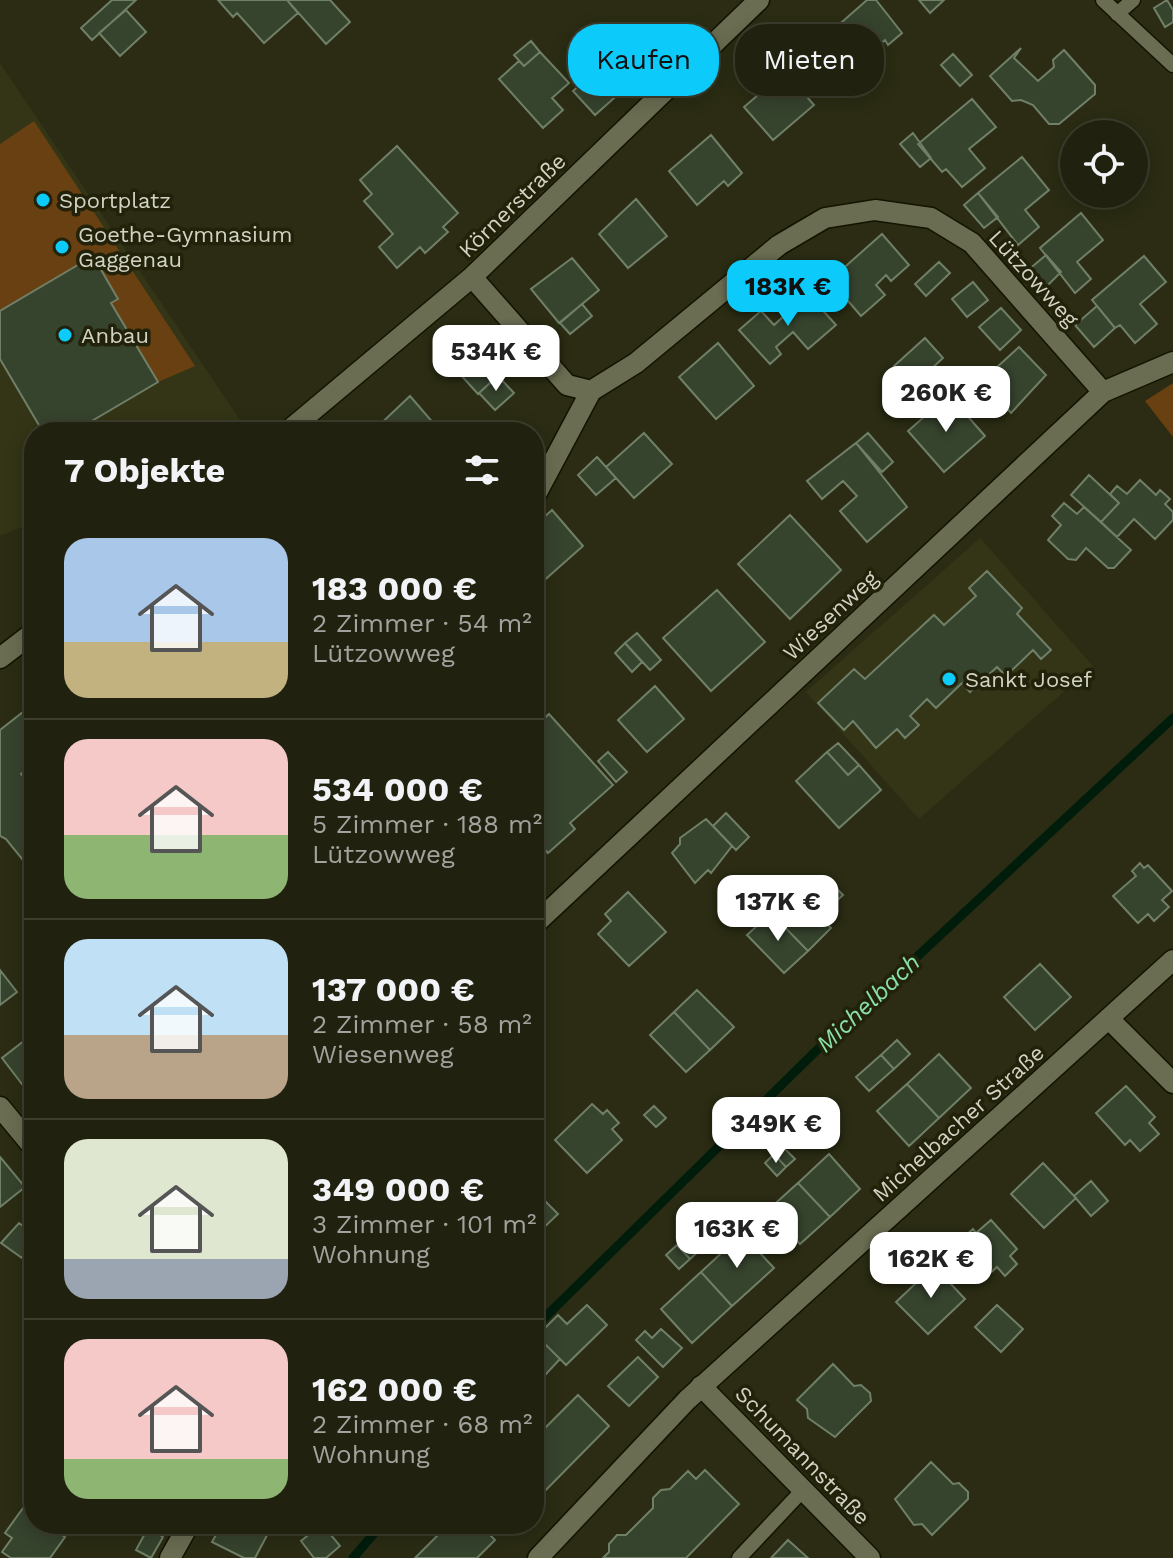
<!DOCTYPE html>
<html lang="de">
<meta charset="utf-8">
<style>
:root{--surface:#20210e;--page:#282917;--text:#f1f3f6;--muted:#a2a39e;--line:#3d3e2e;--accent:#0ccafa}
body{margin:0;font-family:"Work Sans",sans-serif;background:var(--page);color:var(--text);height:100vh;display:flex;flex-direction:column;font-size:30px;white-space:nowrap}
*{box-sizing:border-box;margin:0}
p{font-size:26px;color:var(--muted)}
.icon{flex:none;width:44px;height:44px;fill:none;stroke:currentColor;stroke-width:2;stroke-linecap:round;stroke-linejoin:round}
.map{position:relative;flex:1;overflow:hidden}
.drawer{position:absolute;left:24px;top:422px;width:520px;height:1112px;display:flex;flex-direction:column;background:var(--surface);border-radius:32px;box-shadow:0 4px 20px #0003,0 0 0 2px var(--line)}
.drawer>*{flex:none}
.banner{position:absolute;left:568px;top:24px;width:484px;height:72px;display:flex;gap:16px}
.tools{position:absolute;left:1060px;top:120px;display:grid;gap:16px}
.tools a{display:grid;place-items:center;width:88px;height:88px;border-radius:50%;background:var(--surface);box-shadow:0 4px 20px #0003,0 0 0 2px var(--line);font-size:40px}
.price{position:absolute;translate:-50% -68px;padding:0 18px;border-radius:16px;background:#fff;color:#222;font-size:26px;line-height:52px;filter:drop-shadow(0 2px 4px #0008)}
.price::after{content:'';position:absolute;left:50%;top:48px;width:24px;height:18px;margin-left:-12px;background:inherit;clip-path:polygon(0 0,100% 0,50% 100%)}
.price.on{background:var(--accent);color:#111}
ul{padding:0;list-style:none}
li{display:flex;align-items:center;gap:24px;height:200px;padding:0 40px}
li+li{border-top:2px solid var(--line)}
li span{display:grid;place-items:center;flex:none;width:224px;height:160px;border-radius:24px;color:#555}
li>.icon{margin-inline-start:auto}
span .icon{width:96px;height:96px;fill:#fffc;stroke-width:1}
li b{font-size:34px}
h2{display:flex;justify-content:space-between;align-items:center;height:96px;padding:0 40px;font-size:34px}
.pill{padding:0 28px;border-radius:32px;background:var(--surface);box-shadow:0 4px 20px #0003,0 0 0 2px var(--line);font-size:28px;line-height:72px}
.pill.on{background:var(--accent);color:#111}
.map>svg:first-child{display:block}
</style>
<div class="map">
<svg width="1173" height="1558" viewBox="0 0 1173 1558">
<rect width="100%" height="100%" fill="#2b2c13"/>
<path fill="#343516" d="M 0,63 L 248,432 L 34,432 L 34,522 L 0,536 Z
M 980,538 L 1093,666 L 919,819 L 806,692 Z"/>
<path fill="#684011" d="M 34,121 L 195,366 L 158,382 L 111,303 L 118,298 L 93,257 L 0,311 L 0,144 Z
M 1173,383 L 1173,437 L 1145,401 Z"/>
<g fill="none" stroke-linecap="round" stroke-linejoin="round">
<path stroke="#001d0c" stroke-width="9" d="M 534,1328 L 817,1050 L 1173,718
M 353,1558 L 382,1524"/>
</g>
<path fill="#36432d" stroke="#707f67" stroke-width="2" d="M 112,0 L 136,0 L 92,40 L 81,28 Z
M 218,0 L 287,0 L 298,13 L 264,43 L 237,13 L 233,17 Z
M 287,0 L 330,0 L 350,22 L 326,44 Z
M 867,0 L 876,0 L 902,33 L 888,45 L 885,40 L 862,59 L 835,28 Z
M 919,0 L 944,0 L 930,13 Z
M 1167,0 L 1173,10 L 1173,22 L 1165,27 L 1154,8 Z
M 126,10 L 146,32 L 120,56 L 99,33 Z
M 531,41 L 540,52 L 524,66 L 514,55 Z
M 1021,48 L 1014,58 L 1038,81 L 1054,67 L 1053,60 L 1064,50 L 1095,85 L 1095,94 L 1059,124 L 1049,124 L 1033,105 L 1021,100 L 1012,101 L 990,76 Z
M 540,52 L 569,83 L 552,98 L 563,110 L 543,128 L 499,79 L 519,61 L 524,66 Z
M 953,54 L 972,75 L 960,86 L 941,65 Z
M 600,67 L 622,91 L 595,115 L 573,91 Z
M 785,72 L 814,105 L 773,140 L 744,107 Z
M 972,99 L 996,127 L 969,149 L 985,168 L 962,187 L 946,169 L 942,172 L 918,144 Z
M 913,133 L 931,158 L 920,167 L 900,144 Z
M 711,135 L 742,173 L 728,186 L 724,181 L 697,205 L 669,171 Z
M 397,146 L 458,213 L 443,227 L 448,232 L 425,253 L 420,247 L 397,268 L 379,247 L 393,234 L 364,201 L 372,194 L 360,180 Z
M 1022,157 L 1049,190 L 1025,210 L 1039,227 L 1018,245 L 978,193 Z
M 978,193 L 998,217 L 984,228 L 964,205 Z
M 636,199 L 667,236 L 628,268 L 599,234 Z
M 1081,213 L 1103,240 L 1077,262 L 1091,279 L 1075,293 L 1040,248 Z
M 882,234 L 909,265 L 891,281 L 886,275 L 876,285 L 885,295 L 861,316 L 830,280 Z
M 1046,255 L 1061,272 L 1043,290 L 1027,271 Z
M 93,256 L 118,299 L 111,303 L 158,382 L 73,432 L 43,432 L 0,359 L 0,311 Z
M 1144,256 L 1166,282 L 1140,304 L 1157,324 L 1135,343 L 1120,325 L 1115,328 L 1092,300 Z
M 572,258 L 599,290 L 559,323 L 531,289 Z
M 939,262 L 950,273 L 926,296 L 915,284 Z
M 973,282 L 988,300 L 967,317 L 952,299 Z
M 808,294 L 836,325 L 808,349 L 793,332 L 776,347 L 781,354 L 770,364 L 739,330 L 761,311 L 774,325 Z
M 582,304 L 592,316 L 570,334 L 560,323 Z
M 1097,306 L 1115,328 L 1094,347 L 1075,325 Z
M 1001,308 L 1021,330 L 1000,350 L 979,327 Z
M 483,331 L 512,362 L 478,394 L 450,363 Z
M 925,338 L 943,358 L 913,386 L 894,366 Z
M 718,343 L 754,386 L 716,419 L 679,377 Z
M 1019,347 L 1046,375 L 1011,413 L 983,380 Z
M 498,376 L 514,393 L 495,410 L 479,393 Z
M 949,395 L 985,436 L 944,472 L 908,431 Z
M 410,396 L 441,432 L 372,432 Z
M 644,433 L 672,464 L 634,498 L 606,467 Z
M 868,433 L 893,462 L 882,472 L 856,443 Z
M 856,443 L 907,507 L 867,542 L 840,511 L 857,496 L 843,481 L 822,499 L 807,481 Z
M 597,457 L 616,478 L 596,495 L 578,475 Z
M 1089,475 L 1119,503 L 1101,522 L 1071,495 Z
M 1140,480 L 1156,495 L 1160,490 L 1170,499 L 1165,504 L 1173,512 L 1173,520 L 1155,539 L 1134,519 L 1117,537 L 1101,522 L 1119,503 L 1110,494 L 1117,486 L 1127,494 Z
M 1064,503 L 1077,514 L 1084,507 L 1131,550 L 1114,568 L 1108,568 L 1086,548 L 1076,560 L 1068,559 L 1048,540 L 1061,525 L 1052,516 Z
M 552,510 L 583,546 L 540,584 L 534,577 L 534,526 Z
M 790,515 L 841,570 L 790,619 L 738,564 Z
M 987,571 L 1022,608 L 1017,614 L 1051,650 L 1041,659 L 1033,650 L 1006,676 L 997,667 L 970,692 L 962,683 L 936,708 L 927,699 L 910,716 L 919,725 L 905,738 L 897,729 L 876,748 L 853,721 L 844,730 L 818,703 L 854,669 L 865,679 L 934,615 L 944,625 L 976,596 L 969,588 Z
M 717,590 L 765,642 L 711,691 L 663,638 Z
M 637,633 L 661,660 L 650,670 L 625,643 Z
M 625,643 L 642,662 L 632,672 L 615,653 Z
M 655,686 L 684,719 L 647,752 L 618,720 Z
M 23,712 L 34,726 L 34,764 L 21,774 L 34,789 L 31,870 L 6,839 L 0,836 L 0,730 Z
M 549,714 L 613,785 L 570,823 L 575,829 L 548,853 L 534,838 L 534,805 L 543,797 L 534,786 L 534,728 Z
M 838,743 L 859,765 L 848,775 L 827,752 Z
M 608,752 L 627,772 L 616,782 L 598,761 Z
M 827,752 L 848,775 L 859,765 L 881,790 L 839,828 L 796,781 Z
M 726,813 L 749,837 L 736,850 L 713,826 Z
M 706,819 L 732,846 L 711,873 L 708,870 L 695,883 L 672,853 L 680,844 L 680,838 Z
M 1140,863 L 1144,868 L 1148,865 L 1172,891 L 1162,900 L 1169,907 L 1154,921 L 1148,914 L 1138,923 L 1113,896 L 1136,876 L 1132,871 Z
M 835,887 L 843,895 L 832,905 L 824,897 Z
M 794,890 L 831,928 L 808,951 L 771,913 Z
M 628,892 L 666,932 L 629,966 L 598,934 L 611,921 L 605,914 Z
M 771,913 L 808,951 L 784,973 L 747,935 Z
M 1040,964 L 1071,997 L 1035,1030 L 1004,997 Z
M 0,970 L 17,992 L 0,1005 Z
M 697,990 L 734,1027 L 710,1050 L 674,1012 Z
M 674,1012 L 710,1050 L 686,1072 L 650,1035 Z
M 34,1033 L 34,1088 L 28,1092 L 2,1058 Z
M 897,1040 L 910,1054 L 894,1069 L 881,1055 Z
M 939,1054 L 971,1088 L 939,1118 L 907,1084 Z
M 881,1055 L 894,1069 L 869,1091 L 856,1077 Z
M 907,1084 L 939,1118 L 909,1146 L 877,1111 Z
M 1126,1086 L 1155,1117 L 1149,1123 L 1159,1134 L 1140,1151 L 1130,1140 L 1125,1145 L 1096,1113 Z
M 592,1104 L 603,1114 L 607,1110 L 619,1123 L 612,1129 L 622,1140 L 587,1173 L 555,1140 Z
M 654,1106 L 666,1118 L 656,1127 L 644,1115 Z
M 783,1147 L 795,1159 L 786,1167 L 774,1154 Z
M 774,1154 L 786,1167 L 777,1176 L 765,1163 Z
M 829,1154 L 860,1189 L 830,1217 L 798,1183 Z
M 0,1157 L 25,1187 L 0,1207 Z
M 1043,1163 L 1076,1198 L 1044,1228 L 1011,1194 Z
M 1091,1181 L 1108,1201 L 1091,1216 L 1074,1196 Z
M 798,1183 L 830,1217 L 800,1244 L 768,1210 Z
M 534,1190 L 558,1214 L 534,1237 Z
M 991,1220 L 1017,1249 L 1010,1256 L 1017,1264 L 1005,1276 L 997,1267 L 988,1275 L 958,1242 L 973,1229 L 976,1233 Z
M 19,1223 L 34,1234 L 22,1258 L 1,1243 Z
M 742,1234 L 774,1268 L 732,1306 L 701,1272 Z
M 687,1236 L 700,1250 L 690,1259 L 677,1245 Z
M 677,1245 L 690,1259 L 679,1269 L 666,1255 Z
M 934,1266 L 965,1299 L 928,1334 L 896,1302 Z
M 701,1272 L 732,1306 L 692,1343 L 661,1309 Z
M 587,1305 L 607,1325 L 566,1365 L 537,1336 L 558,1315 L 567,1324 Z
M 997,1305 L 1023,1329 L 1001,1352 L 975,1327 Z
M 661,1329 L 682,1348 L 663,1367 L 636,1340 L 645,1331 L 652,1338 Z
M 541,1340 L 560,1359 L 534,1387 L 534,1348 Z
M 638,1357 L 658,1377 L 629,1406 L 608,1386 Z
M 833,1364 L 854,1386 L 861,1385 L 870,1393 L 871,1401 L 835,1437 L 808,1418 L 807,1409 L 797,1400 Z
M 578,1395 L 609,1426 L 534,1502 L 534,1439 Z
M 931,1462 L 953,1484 L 959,1483 L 968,1492 L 968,1499 L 932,1535 L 922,1524 L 914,1525 L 895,1499 Z
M 705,1470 L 739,1504 L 686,1558 L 603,1558 L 609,1552 L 609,1544 L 617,1535 L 626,1535 L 653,1508 L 653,1498 L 661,1490 L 670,1489 L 688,1471 L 696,1479 Z
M 23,1508 L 34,1515 L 34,1524 L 46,1524 L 65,1537 L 50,1558 L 11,1558 L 2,1552 L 12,1538 L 5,1533 Z
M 222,1524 L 273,1524 L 255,1558 L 244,1558 L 212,1542 Z
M 322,1524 L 340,1546 L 326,1558 L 314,1558 L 301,1541 Z
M 449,1524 L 479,1524 L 495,1540 L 477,1558 L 415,1558 Z
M 148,1528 L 163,1537 L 151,1558 L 136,1550 Z
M 788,1540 L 808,1558 L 771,1558 Z"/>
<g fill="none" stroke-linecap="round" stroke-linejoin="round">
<g stroke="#131400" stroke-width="17">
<path id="lane" d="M 1103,0 L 1173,65
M 1117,14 L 1133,0
M 739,1558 L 803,1490"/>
</g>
<g stroke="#131400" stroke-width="23">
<path id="street" d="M 472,277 L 567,385 L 591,391 L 636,363 L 779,245 L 825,218 L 875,210 L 931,218 L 972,243 L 1103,392
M 287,432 L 472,277 L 759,0
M 534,498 L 591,391
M 0,658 L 34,632
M 534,925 L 1103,392 L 1173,362
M 1109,1019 L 1173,1083
M 0,1107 L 34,1148
M 701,1386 L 870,1558
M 170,1558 L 189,1524"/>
</g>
<g stroke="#131400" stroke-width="23">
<path id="secondary" d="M 538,1558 L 687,1400 L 1173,960"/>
</g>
<use href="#lane" stroke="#6b6d52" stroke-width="14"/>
<use href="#street" stroke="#6b6d52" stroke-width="20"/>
<use href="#secondary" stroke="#6b6d52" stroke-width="20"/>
</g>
<g fill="#0ccafa" stroke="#212209" stroke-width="3">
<circle cx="43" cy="200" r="8"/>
<circle cx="62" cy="247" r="8"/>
<circle cx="65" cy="335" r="8"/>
<circle cx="949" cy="679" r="8"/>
</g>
<g text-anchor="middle" stroke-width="7" stroke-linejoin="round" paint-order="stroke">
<g font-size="22" fill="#d2d3c4" stroke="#212209" text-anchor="start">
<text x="59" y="208">Sportplatz</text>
<text x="78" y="242">Goethe-Gymnasium<tspan x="78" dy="25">Gaggenau</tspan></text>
<text x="81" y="343">Anbau</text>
<text x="965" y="687">Sankt Josef</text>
</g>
<g font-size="22" fill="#d2d3c4" stroke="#212209">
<text transform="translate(512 205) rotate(-44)" y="8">Körnerstraße</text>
<text transform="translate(1034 278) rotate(48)" y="8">Lützowweg</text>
<text transform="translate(830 615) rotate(-43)" y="8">Wiesenweg</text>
<text transform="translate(958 1123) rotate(-42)" y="8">Michelbacher Straße</text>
<text transform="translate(803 1455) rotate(46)" y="8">Schumannstraße</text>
</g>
<g font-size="24" font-style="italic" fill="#8ae0aa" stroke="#212209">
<text transform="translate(868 1003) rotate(-43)" y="8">Michelbach</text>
</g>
</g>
</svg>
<div class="tools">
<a><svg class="icon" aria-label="locate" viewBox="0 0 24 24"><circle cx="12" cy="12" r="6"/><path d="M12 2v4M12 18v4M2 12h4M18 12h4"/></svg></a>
</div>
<b class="price on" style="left:788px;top:328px">183K €</b>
<b class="price" style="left:496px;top:393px">534K €</b>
<b class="price" style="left:946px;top:434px">260K €</b>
<b class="price" style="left:778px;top:943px">137K €</b>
<b class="price" style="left:776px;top:1165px">349K €</b>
<b class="price" style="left:737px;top:1270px">163K €</b>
<b class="price" style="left:931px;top:1300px">162K €</b>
<div class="banner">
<a class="pill on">Kaufen</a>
<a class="pill">Mieten</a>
</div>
<section class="drawer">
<h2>7 Objekte<svg class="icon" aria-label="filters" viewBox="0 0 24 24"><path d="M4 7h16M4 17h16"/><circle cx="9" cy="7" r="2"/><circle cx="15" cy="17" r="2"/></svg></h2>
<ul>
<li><span style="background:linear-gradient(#a9c7e8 65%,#c2b280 0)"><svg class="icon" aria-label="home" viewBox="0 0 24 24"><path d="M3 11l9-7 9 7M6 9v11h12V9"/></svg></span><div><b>183 000 €</b><p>2 Zimmer · 54 m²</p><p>Lützowweg</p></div></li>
<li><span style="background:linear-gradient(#f6c9c9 60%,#8fb573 0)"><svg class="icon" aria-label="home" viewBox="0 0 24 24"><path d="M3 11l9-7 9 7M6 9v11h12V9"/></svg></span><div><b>534 000 €</b><p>5 Zimmer · 188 m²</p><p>Lützowweg</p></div></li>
<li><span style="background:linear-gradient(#bfe0f5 60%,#b9a48a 0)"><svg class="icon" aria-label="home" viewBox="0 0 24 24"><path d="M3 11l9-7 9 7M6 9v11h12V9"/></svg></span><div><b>137 000 €</b><p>2 Zimmer · 58 m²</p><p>Wiesenweg</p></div></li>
<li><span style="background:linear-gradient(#dfe7d0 75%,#9aa5b1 0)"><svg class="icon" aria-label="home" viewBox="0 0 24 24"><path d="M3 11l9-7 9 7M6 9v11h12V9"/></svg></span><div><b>349 000 €</b><p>3 Zimmer · 101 m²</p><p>Wohnung</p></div></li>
<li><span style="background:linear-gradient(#f6c9c9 75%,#8fb573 0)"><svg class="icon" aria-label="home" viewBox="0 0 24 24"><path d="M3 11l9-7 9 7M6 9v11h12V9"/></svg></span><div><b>162 000 €</b><p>2 Zimmer · 68 m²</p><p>Wohnung</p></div></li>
</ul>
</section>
</div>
